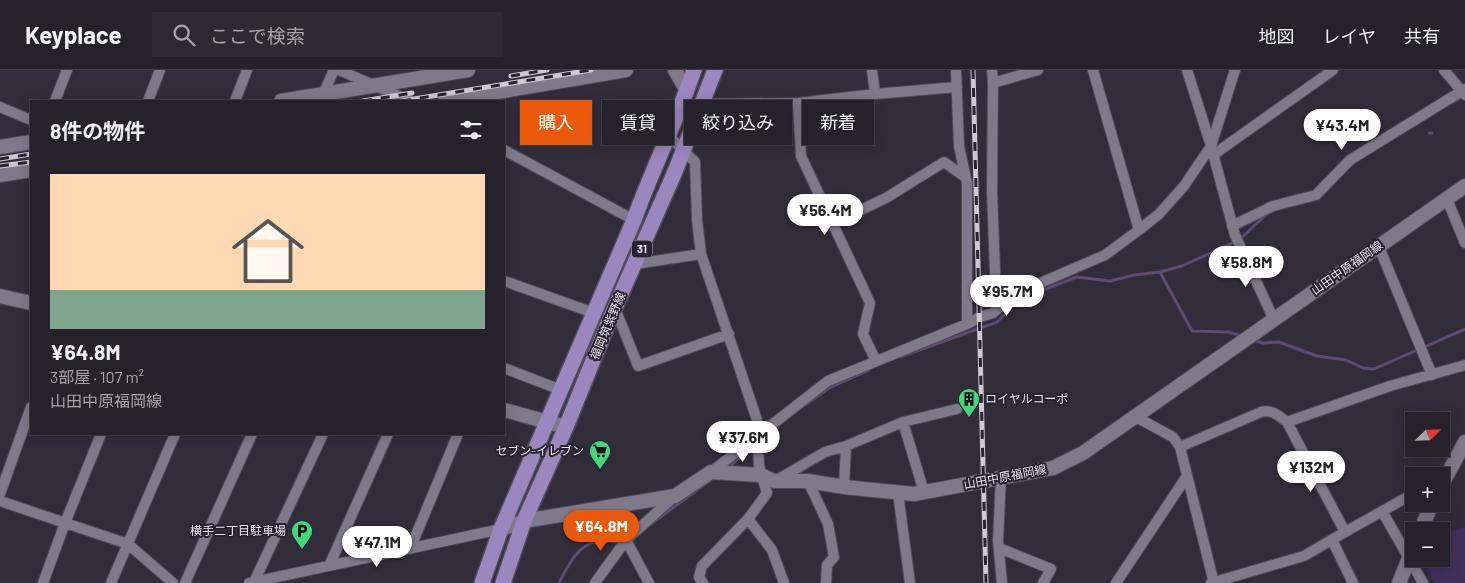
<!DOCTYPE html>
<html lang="ja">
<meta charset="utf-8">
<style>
:root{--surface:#26222c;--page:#2e2a34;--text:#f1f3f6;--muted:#a4a4a9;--line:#423f48;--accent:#ea580c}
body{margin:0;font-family:Barlow,"Noto Sans JP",sans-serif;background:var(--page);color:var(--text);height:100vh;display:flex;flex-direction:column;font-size:19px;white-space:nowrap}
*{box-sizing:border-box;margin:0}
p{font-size:16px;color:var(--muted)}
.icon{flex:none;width:28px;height:28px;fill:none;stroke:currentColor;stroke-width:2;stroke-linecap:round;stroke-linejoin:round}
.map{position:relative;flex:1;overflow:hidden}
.panel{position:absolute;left:30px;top:30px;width:475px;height:335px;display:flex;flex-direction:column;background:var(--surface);border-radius:0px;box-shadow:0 2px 12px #0003,0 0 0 1px var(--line)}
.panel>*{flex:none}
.guide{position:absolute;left:520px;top:30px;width:475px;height:45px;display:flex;gap:10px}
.needle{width:32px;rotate:67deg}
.tools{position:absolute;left:1405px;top:342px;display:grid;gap:10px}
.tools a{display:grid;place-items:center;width:45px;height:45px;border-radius:0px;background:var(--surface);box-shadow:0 2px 12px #0003,0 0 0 1px var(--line);font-size:25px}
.price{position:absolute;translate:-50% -42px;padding:0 11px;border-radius:18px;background:#fff;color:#222;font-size:16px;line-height:32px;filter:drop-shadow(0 1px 2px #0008)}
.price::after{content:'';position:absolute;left:50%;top:30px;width:15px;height:11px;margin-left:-8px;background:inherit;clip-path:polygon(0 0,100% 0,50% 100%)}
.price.active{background:var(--accent);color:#fff}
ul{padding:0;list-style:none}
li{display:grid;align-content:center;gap:10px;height:265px;padding:0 20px}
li+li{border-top:1px solid var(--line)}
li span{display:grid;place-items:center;height:155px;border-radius:0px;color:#555}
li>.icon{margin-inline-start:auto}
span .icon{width:90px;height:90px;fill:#fffc;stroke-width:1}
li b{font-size:21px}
h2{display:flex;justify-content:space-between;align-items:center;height:60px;padding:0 20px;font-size:21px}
.chip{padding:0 18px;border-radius:0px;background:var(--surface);box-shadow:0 2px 12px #0003,0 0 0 1px var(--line);font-size:18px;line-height:45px}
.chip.active{background:var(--accent);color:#fff}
header{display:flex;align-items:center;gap:30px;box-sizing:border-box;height:70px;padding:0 25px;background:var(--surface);border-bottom:1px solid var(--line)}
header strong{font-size:24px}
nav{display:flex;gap:28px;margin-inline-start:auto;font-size:18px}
.search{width:350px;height:45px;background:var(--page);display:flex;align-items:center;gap:12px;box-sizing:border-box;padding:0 18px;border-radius:0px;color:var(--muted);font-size:19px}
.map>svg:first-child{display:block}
</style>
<header>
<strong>Keyplace</strong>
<div class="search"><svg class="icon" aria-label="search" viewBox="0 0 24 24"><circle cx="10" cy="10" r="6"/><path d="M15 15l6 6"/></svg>ここで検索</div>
<nav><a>地図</a><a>レイヤ</a><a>共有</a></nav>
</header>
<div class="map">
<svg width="1465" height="513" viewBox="0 0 1465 513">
<rect width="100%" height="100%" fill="#322d3b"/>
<path fill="#42305b" d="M 1465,457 L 1465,513 L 1435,513 L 1428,500 L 1433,489 L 1441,489 L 1441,471 L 1444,464 Z"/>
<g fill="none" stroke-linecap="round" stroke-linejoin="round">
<path stroke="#5e4b73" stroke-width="3" d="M 1448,35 L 1462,27
M 1429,63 L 1432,63
M 1218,181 L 1232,180
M 1160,202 L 1192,261 L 1228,262 L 1243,266
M 1251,269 L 1263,273 L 1279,272 L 1317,286 L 1346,290 L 1363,298 L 1374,299 L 1465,259
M 900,287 L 997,252 L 1020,229 L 1077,207 L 1110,211 L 1134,205 L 1160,202 L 1182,196 L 1239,170 L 1268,143
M 805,335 L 829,318 L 869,300
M 727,398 L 755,375
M 651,454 L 712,409
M 559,513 C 566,499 578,474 596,472 C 604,471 612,472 620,472"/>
<g stroke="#4f4b57" stroke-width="12">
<path id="street" d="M 339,0 L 410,31
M 872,0 L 875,24
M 956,0 L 959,76 L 967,113 L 967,254
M 992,0 L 993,13
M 1093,0 L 1139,160
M 1187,0 L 1211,76 L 1235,165 L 1274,250
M 1444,0 L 1465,25
M 321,29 L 334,0
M 55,31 L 67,0
M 148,31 L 160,0
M 235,31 L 247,0
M 798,33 L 801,86 L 870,233 L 863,264 L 876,291
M 703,34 L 798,33 L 875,24 L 957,17
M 0,37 L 31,50
M 668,65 L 695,92 L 697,150 L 701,184 L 757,350 L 759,396 L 767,423 L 748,449 L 702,496 L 699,507 L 703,513
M 504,80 L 634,150
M 1213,85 L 1333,0
M 1447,129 L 1465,173
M 833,153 L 886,128 L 944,92 L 965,107
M 1232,156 L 1273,136 L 1316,125 L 1350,90 L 1465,19
M 1379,177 L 1432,305
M 635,194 L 701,184
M 504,211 L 594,243
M 615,238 L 638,296 L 729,264
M 999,238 L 996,228 L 992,121 L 993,13 L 1038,0
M 504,298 L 561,320
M 1134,346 L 1173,367 L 1180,377 L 1261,342 C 1272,339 1279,346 1287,352 L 1390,316 L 1465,295
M 903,352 L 924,422
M 1180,377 L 1214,513
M 711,402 L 828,311 L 967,254 L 980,247 L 993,243 L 1015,224 L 1105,185 L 1139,160 L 1159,144 L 1184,116 L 1211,76 L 1235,0
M 1001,407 L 998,471 L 1002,513
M 775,411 L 825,382 L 846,376
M 808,411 L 828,454 L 834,487 L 827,495 L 826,513
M 844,417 L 846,376 L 903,352 L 957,339
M 898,423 L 910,513
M 0,424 L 31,337
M 0,431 L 128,474 L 173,513
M 1382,441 L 1423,513
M 748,449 L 772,480 L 784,513
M 1345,462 L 1411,425 L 1414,426
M 626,470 L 649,513
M 1332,470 L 1353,513
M 999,478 L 1051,499 L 1043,513
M 410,479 L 458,364
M 329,496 L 388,364
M 254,512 L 323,364
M 43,513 L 65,453 L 101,364
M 111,513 L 175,364
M 185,513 L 252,364
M 249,513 L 501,459
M 595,513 L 626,470 L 675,426
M 1116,513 L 1187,406
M 1211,513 L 1304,486 L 1345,462 L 1287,352"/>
</g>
<g stroke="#4f4b57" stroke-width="16">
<path id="secondary" d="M 675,0 L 687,21
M 281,31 L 468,0
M 445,31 L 626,0
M 0,77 L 31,72
M 0,105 L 31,100
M 0,226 L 31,233
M 504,340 L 566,357
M 1441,416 L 1465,372
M 501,459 L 524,451 L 675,426 L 711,402 L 761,405 L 774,411 L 808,411 L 844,417 L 914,424 L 1053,398 L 1083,383 L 1465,116
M 1420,461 L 1432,434
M 1399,513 L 1414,476"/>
</g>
<g stroke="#4f4b57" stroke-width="18">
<path id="primary" d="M 482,513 L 501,459 L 634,150 C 652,99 677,51 694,0
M 503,513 L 524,451 L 566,357 L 609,251 L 674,104 L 715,0"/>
</g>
<use href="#street" stroke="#7f7a8a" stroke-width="10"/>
<use href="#secondary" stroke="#7f7a8a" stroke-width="14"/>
<use href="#primary" stroke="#9b86bd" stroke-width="15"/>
<g stroke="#ccc9d3" stroke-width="5">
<path id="rail" d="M 973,0 L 986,513
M 511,6 L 547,0
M 363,31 L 412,23
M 402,31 L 591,0
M 0,89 L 31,84
M 0,96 L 31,92"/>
</g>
<use href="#rail" stroke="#282330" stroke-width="3" stroke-dasharray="9" stroke-linecap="butt"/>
</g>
<defs>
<g id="building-pin" transform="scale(1.125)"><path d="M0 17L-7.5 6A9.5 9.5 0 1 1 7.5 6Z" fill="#43d77b" stroke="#282330"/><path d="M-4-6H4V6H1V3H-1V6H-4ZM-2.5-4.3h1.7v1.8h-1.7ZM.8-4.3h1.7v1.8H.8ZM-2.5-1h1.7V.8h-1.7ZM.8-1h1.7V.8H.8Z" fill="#111"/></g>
<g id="supermarket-pin" transform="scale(1.125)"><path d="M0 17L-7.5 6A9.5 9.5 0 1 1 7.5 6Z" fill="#43d77b" stroke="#282330"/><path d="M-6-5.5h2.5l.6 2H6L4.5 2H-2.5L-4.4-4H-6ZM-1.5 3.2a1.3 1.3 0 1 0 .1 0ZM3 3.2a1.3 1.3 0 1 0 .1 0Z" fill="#111"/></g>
<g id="parking-pin" transform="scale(1.125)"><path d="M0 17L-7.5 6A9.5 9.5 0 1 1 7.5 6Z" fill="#43d77b" stroke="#282330"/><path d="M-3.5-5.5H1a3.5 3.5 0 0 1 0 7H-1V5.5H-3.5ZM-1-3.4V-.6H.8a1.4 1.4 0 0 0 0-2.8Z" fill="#111"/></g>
</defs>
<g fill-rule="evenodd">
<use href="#building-pin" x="969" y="329"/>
<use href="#supermarket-pin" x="600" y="381"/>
<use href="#parking-pin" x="302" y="461"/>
</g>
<g text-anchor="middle" stroke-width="4" stroke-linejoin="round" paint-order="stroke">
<rect fill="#282330" stroke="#aeaab4" stroke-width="1" x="632" y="170.5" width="20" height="17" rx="4"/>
<g font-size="11" font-weight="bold" fill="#e7e4ed">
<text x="642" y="183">31</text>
</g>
<g font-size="12" fill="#e7e4ed" stroke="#282330">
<text transform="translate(1347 198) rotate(-35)" y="4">山田中原福岡線</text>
<text transform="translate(608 256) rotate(-67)" y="4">福岡筑紫野線</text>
<text transform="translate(1005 407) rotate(-11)" y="4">山田中原福岡線</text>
</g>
<g font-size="12" fill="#e7e4ed" stroke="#282330" text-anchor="end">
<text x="985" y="333" text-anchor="start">ロイヤルコーポ</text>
<text x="584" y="385">セブン-イレブン</text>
<text x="286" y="465">横手二丁目駐車場</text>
</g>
</g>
</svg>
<div class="tools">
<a><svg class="needle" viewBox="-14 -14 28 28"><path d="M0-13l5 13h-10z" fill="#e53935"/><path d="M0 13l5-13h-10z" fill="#a4a4a9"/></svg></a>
<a>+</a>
<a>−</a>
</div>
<b class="price" style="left:1342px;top:81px">¥43.4M</b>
<b class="price" style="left:825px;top:166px">¥56.4M</b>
<b class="price" style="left:1246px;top:218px">¥58.8M</b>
<b class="price" style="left:1007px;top:247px">¥95.7M</b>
<b class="price" style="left:743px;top:393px">¥37.6M</b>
<b class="price" style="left:1311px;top:423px">¥132M</b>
<b class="price active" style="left:601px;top:482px">¥64.8M</b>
<b class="price" style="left:377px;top:498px">¥47.1M</b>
<div class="guide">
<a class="chip active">購入</a>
<a class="chip">賃貸</a>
<a class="chip">絞り込み</a>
<a class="chip">新着</a>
</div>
<section class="panel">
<h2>8件の物件<svg class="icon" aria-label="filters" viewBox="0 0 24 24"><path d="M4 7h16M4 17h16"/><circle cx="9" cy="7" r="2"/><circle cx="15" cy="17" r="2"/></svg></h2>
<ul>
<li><span style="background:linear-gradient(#ffd9b3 75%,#7fa58c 0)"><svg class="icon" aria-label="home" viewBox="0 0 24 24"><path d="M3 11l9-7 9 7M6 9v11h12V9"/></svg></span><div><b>¥64.8M</b><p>3部屋 · 107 m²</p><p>山田中原福岡線</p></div></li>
</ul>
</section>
</div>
